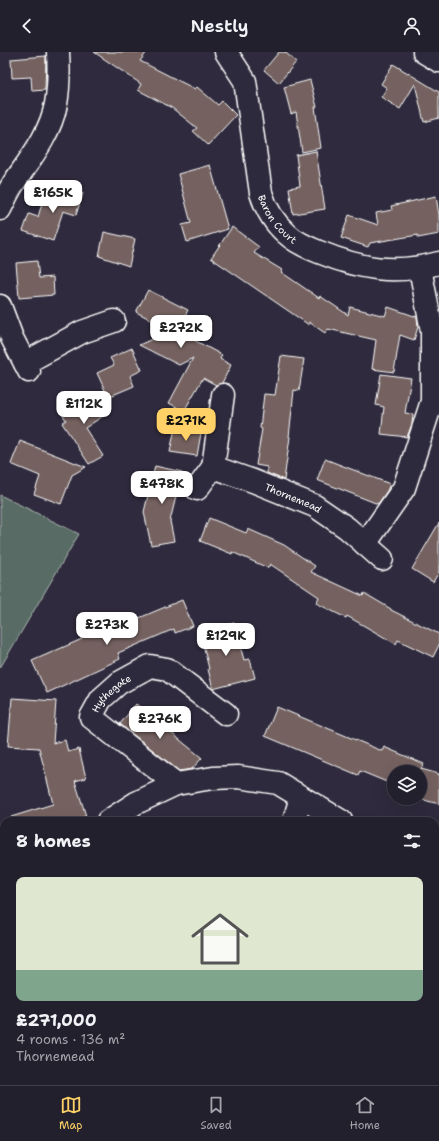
<!DOCTYPE html>
<meta charset="utf-8">
<style>
:root{--surface:#23202e;--page:#2b2836;--text:#f1f3f6;--muted:#a3a3aa;--line:#403e4a;--accent:#ffd166}
body{margin:0;font-family:"Shantell Sans",sans-serif;background:var(--page);color:var(--text);height:100vh;display:flex;flex-direction:column;font-size:15px;white-space:nowrap}
*{box-sizing:border-box;margin:0}
p{font-size:13px;color:var(--muted)}
.icon{flex:none;width:22px;height:22px;fill:none;stroke:currentColor;stroke-width:2;stroke-linecap:round;stroke-linejoin:round}
.map{position:relative;flex:1;overflow:hidden}
.side{position:absolute;left:0px;top:765px;width:439px;height:268px;display:flex;flex-direction:column;background:var(--surface);border-radius:12px 12px 0 0;box-shadow:0 4px 16px #0002,0 0 0 1px var(--line)}
.side>*{flex:none}
.controls{position:absolute;left:387px;top:713px;display:grid;gap:8px}
.controls a{display:grid;place-items:center;width:40px;height:40px;border-radius:50%;background:var(--surface);box-shadow:0 4px 16px #0002,0 0 0 1px var(--line);font-size:20px}
.price{position:absolute;translate:-50% -34px;padding:0 9px;border-radius:8px;background:#fff;color:#222;font-size:13px;line-height:26px;filter:drop-shadow(0 1px 2px #0008)}
.price::after{content:'';position:absolute;left:50%;top:24px;width:12px;height:9px;margin-left:-6px;background:inherit;clip-path:polygon(0 0,100% 0,50% 100%)}
.price.selected{background:var(--accent);color:#111}
ul{padding:0;list-style:none}
li{display:grid;align-content:center;gap:8px;height:212px;padding:0 16px}
li+li{border-top:1px solid var(--line)}
li span{display:grid;place-items:center;height:124px;border-radius:8px;color:#555}
li>.icon{margin-inline-start:auto}
span .icon{width:72px;height:72px;fill:#fffc;stroke-width:1}
li b{font-size:17px}
h2{display:flex;justify-content:space-between;align-items:center;height:48px;padding:0 16px;font-size:17px}
header{display:flex;justify-content:space-between;align-items:center;height:52px;padding:0 16px;background:var(--surface);font-size:18px;font-weight:600}
.tab-bar{display:flex;justify-content:space-around;align-items:center;height:56px;border-top:1px solid var(--line);background:var(--surface);font-size:11px;color:var(--muted)}
.tab-bar a{display:grid;justify-items:center;gap:2px}
.tab-bar .selected{color:var(--accent)}
.map>svg:first-child{display:block}
</style>
<header><svg class="icon" aria-label="back" viewBox="0 0 24 24"><path d="M15 5l-7 7 7 7"/></svg>Nestly<svg class="icon" aria-label="person" viewBox="0 0 24 24"><circle cx="12" cy="8" r="4"/><path d="M4 21q1-7 8-7t8 7"/></svg></header>
<div class="map">
<svg width="439" height="1033" viewBox="0 0 439 1033">
<rect width="100%" height="100%" fill="#2f2a3d"/>
<filter id="ink" filterUnits="userSpaceOnUse"><feTurbulence type="fractalNoise" baseFrequency=".025" numOctaves="2"/><feDisplacementMap in="SourceGraphic" scale="8" xChannelSelector="R" yChannelSelector="G"/><feConvolveMatrix kernelMatrix="1 2 1 2 8 2 1 2 1" color-interpolation-filters="sRGB"/></filter>
<g filter="url(#ink)">
<path fill="#596c65" stroke="#acb6b2" d="M 0,443 L 79,482 L 0,616 Z
M 439,955 L 439,1033 L 397,1033 L 398,1029 L 435,1029 L 435,957 Z
M 0,1016 L 4,1018 L 4,1029 L 37,1029 L 49,1033 L 0,1033 Z"/>
<path fill="#746261" stroke="#fff" d="M 94,0 L 147,0 L 140,9 L 195,37 L 197,35 L 218,53 L 222,49 L 236,63 L 208,93 L 193,79 L 197,76 L 172,56 L 138,38 L 141,32 Z
M 279,0 L 285,0 L 296,10 L 279,31 L 264,18 Z
M 46,4 L 45,38 L 32,39 L 31,25 L 12,26 L 11,7 Z
M 393,12 L 439,40 L 439,66 L 424,70 L 415,32 L 400,57 L 381,45 L 387,36 L 381,32 Z
M 310,28 L 317,55 L 315,55 L 321,96 L 302,100 L 296,60 L 291,62 L 284,35 Z
M 316,99 L 325,157 L 293,162 L 289,136 L 300,134 L 296,103 Z
M 210,113 L 228,177 L 187,190 L 182,173 L 191,171 L 178,122 Z
M 62,135 L 83,141 L 76,163 L 63,159 L 53,189 L 23,179 L 29,162 L 38,165 L 43,148 L 56,152 Z
M 436,144 L 439,163 L 439,182 L 418,186 L 418,183 L 370,191 L 368,195 L 341,186 L 349,163 L 378,173 L 376,161 L 392,158 L 391,154 Z
M 232,175 L 259,195 L 254,201 L 282,218 L 281,220 L 319,246 L 320,244 L 348,263 L 350,255 L 385,264 L 388,255 L 417,265 L 418,275 L 414,288 L 400,283 L 394,320 L 372,317 L 376,288 L 328,277 L 325,281 L 309,270 L 309,273 L 211,206 Z
M 104,180 L 135,187 L 129,214 L 99,204 Z
M 37,209 L 39,226 L 53,225 L 54,243 L 19,246 L 16,211 Z
M 148,238 L 188,258 L 177,279 L 222,303 L 220,307 L 231,313 L 222,331 L 216,333 L 203,326 L 184,359 L 169,351 L 193,306 L 179,313 L 139,293 L 172,278 L 136,260 Z
M 132,296 L 142,318 L 130,324 L 134,334 L 108,345 L 97,321 L 114,313 L 110,306 Z
M 281,304 L 304,307 L 299,339 L 294,338 L 289,385 L 290,385 L 284,428 L 267,421 L 267,415 L 256,413 L 262,377 L 260,376 L 264,342 L 275,343 Z
M 381,322 L 411,326 L 405,361 L 413,362 L 412,372 L 407,385 L 381,382 L 384,355 L 376,353 Z
M 97,342 L 109,360 L 85,376 L 103,404 L 89,412 L 62,371 L 66,368 L 59,357 L 74,347 L 79,354 Z
M 175,376 L 201,381 L 197,404 L 170,400 Z
M 20,389 L 86,415 L 72,423 L 61,452 L 34,442 L 40,424 L 11,412 Z
M 325,407 L 390,432 L 387,439 L 378,452 L 317,428 Z
M 155,414 L 182,420 L 170,469 L 174,489 L 151,493 L 144,460 Z
M 209,466 L 246,481 L 248,477 L 284,493 L 315,514 L 311,520 L 363,544 L 364,541 L 391,557 L 391,558 L 439,582 L 439,593 L 433,605 L 398,588 L 396,592 L 347,564 L 346,566 L 316,551 L 319,545 L 270,512 L 268,516 L 232,500 L 232,502 L 200,489 Z
M 439,471 L 439,520 L 433,530 L 412,517 Z
M 182,548 L 193,574 L 175,581 L 174,577 L 118,601 L 120,607 L 47,641 L 32,609 L 82,587 L 81,583 L 104,572 L 108,579 Z
M 234,571 L 244,608 L 250,607 L 255,626 L 213,637 L 208,617 L 209,617 L 200,580 Z
M 12,646 L 56,649 L 53,691 L 65,688 L 68,700 L 79,697 L 86,726 L 75,729 L 86,764 L 71,769 L 12,769 L 11,765 L 53,752 L 39,696 L 8,694 Z
M 136,652 L 202,706 L 192,717 L 179,719 L 120,672 Z
M 277,655 L 382,699 L 384,695 L 424,712 L 421,717 L 439,722 L 439,752 L 420,747 L 420,720 L 394,720 L 394,733 L 360,719 L 358,723 L 265,684 Z"/>
<g fill="none" stroke-linecap="round" stroke-linejoin="round">
<g stroke="#fff" stroke-width="25">
<g id="minor">
<path id="s1" d="M 226,0 L 245,29 L 261,141 C 266,157 274,171 287,182 C 295,190 309,196 319,200 C 361,217 394,223 439,211"/>
<path d="M 424,0 L 439,9"/>
<path d="M 0,157 C 4,149 8,140 13,132 C 30,107 50,83 56,52 C 59,35 59,17 58,0"/>
<path d="M 0,254 L 12,286 L 29,319"/>
<path d="M 25,311 L 82,280 L 114,269"/>
<path id="s2" d="M 213,415 L 253,429 L 315,454 L 347,476 L 382,507"/>
<path d="M 197,437 L 213,415 L 223,343"/>
<path d="M 365,492 L 404,436 L 432,349 L 432,279 L 420,216"/>
<path id="s3" d="M 176,732 L 91,665 L 101,647 L 119,631 L 150,614 L 167,617 L 226,662"/>
<path d="M 108,769 L 136,751 L 176,732 L 213,726 L 238,725 L 278,731 L 341,769"/>
<path d="M 294,769 L 301,745"/>
<path d="M 0,799 L 4,798"/>
<path d="M 435,800 L 439,800"/>
<path d="M 290,1029 L 298,1032 L 299,1029"/>
</g>
</g>
<use href="#minor" stroke="#2f2a3d" stroke-width="22"/>
</g>
</g>
<g text-anchor="middle" stroke-width="4" stroke-linejoin="round" paint-order="stroke">
<g font-size="10" fill="#fff" stroke="#2f2a3d">
<text dy="4" stroke="none"><textPath href="#s1" startOffset="179">Baron Court</textPath></text>
<text dy="4" stroke="none"><textPath href="#s2" startOffset="86">Thornemead</textPath></text>
<text dy="4" stroke="none"><textPath href="#s3" startOffset="140">Hythegate</textPath></text>
</g>
</g>
</svg>
<div class="controls">
<a><svg class="icon" aria-label="layers" viewBox="0 0 24 24"><path d="M12 4l9 5-9 5-9-5zM3 14l9 5 9-5"/></svg></a>
</div>
<b class="price" style="left:53px;top:162px">£165K</b>
<b class="price" style="left:181px;top:297px">£272K</b>
<b class="price" style="left:84px;top:373px">£112K</b>
<b class="price selected" style="left:186px;top:390px">£271K</b>
<b class="price" style="left:162px;top:453px">£478K</b>
<b class="price" style="left:107px;top:594px">£273K</b>
<b class="price" style="left:226px;top:605px">£129K</b>
<b class="price" style="left:160px;top:688px">£276K</b>
<section class="side">
<h2>8 homes<svg class="icon" aria-label="filters" viewBox="0 0 24 24"><path d="M4 7h16M4 17h16"/><circle cx="9" cy="7" r="2"/><circle cx="15" cy="17" r="2"/></svg></h2>
<ul>
<li><span style="background:linear-gradient(#dfe7d0 75%,#7fa58c 0)"><svg class="icon" aria-label="home" viewBox="0 0 24 24"><path d="M3 11l9-7 9 7M6 9v11h12V9"/></svg></span><div><b>£271,000</b><p>4 rooms · 136 m²</p><p>Thornemead</p></div></li>
</ul>
</section>
</div>
<nav class="tab-bar">
<a class="selected"><svg class="icon" aria-label="map" viewBox="0 0 24 24"><path d="M3 6l6-2 6 2 6-2v14l-6 2-6-2-6 2zM9 4v14M15 6v14"/></svg>Map</a>
<a><svg class="icon" aria-label="saved" viewBox="0 0 24 24"><path d="M7 4h10v16l-5-4-5 4z"/></svg>Saved</a>
<a><svg class="icon" aria-label="home" viewBox="0 0 24 24"><path d="M3 11l9-7 9 7M6 9v11h12V9"/></svg>Home</a>
</nav>
